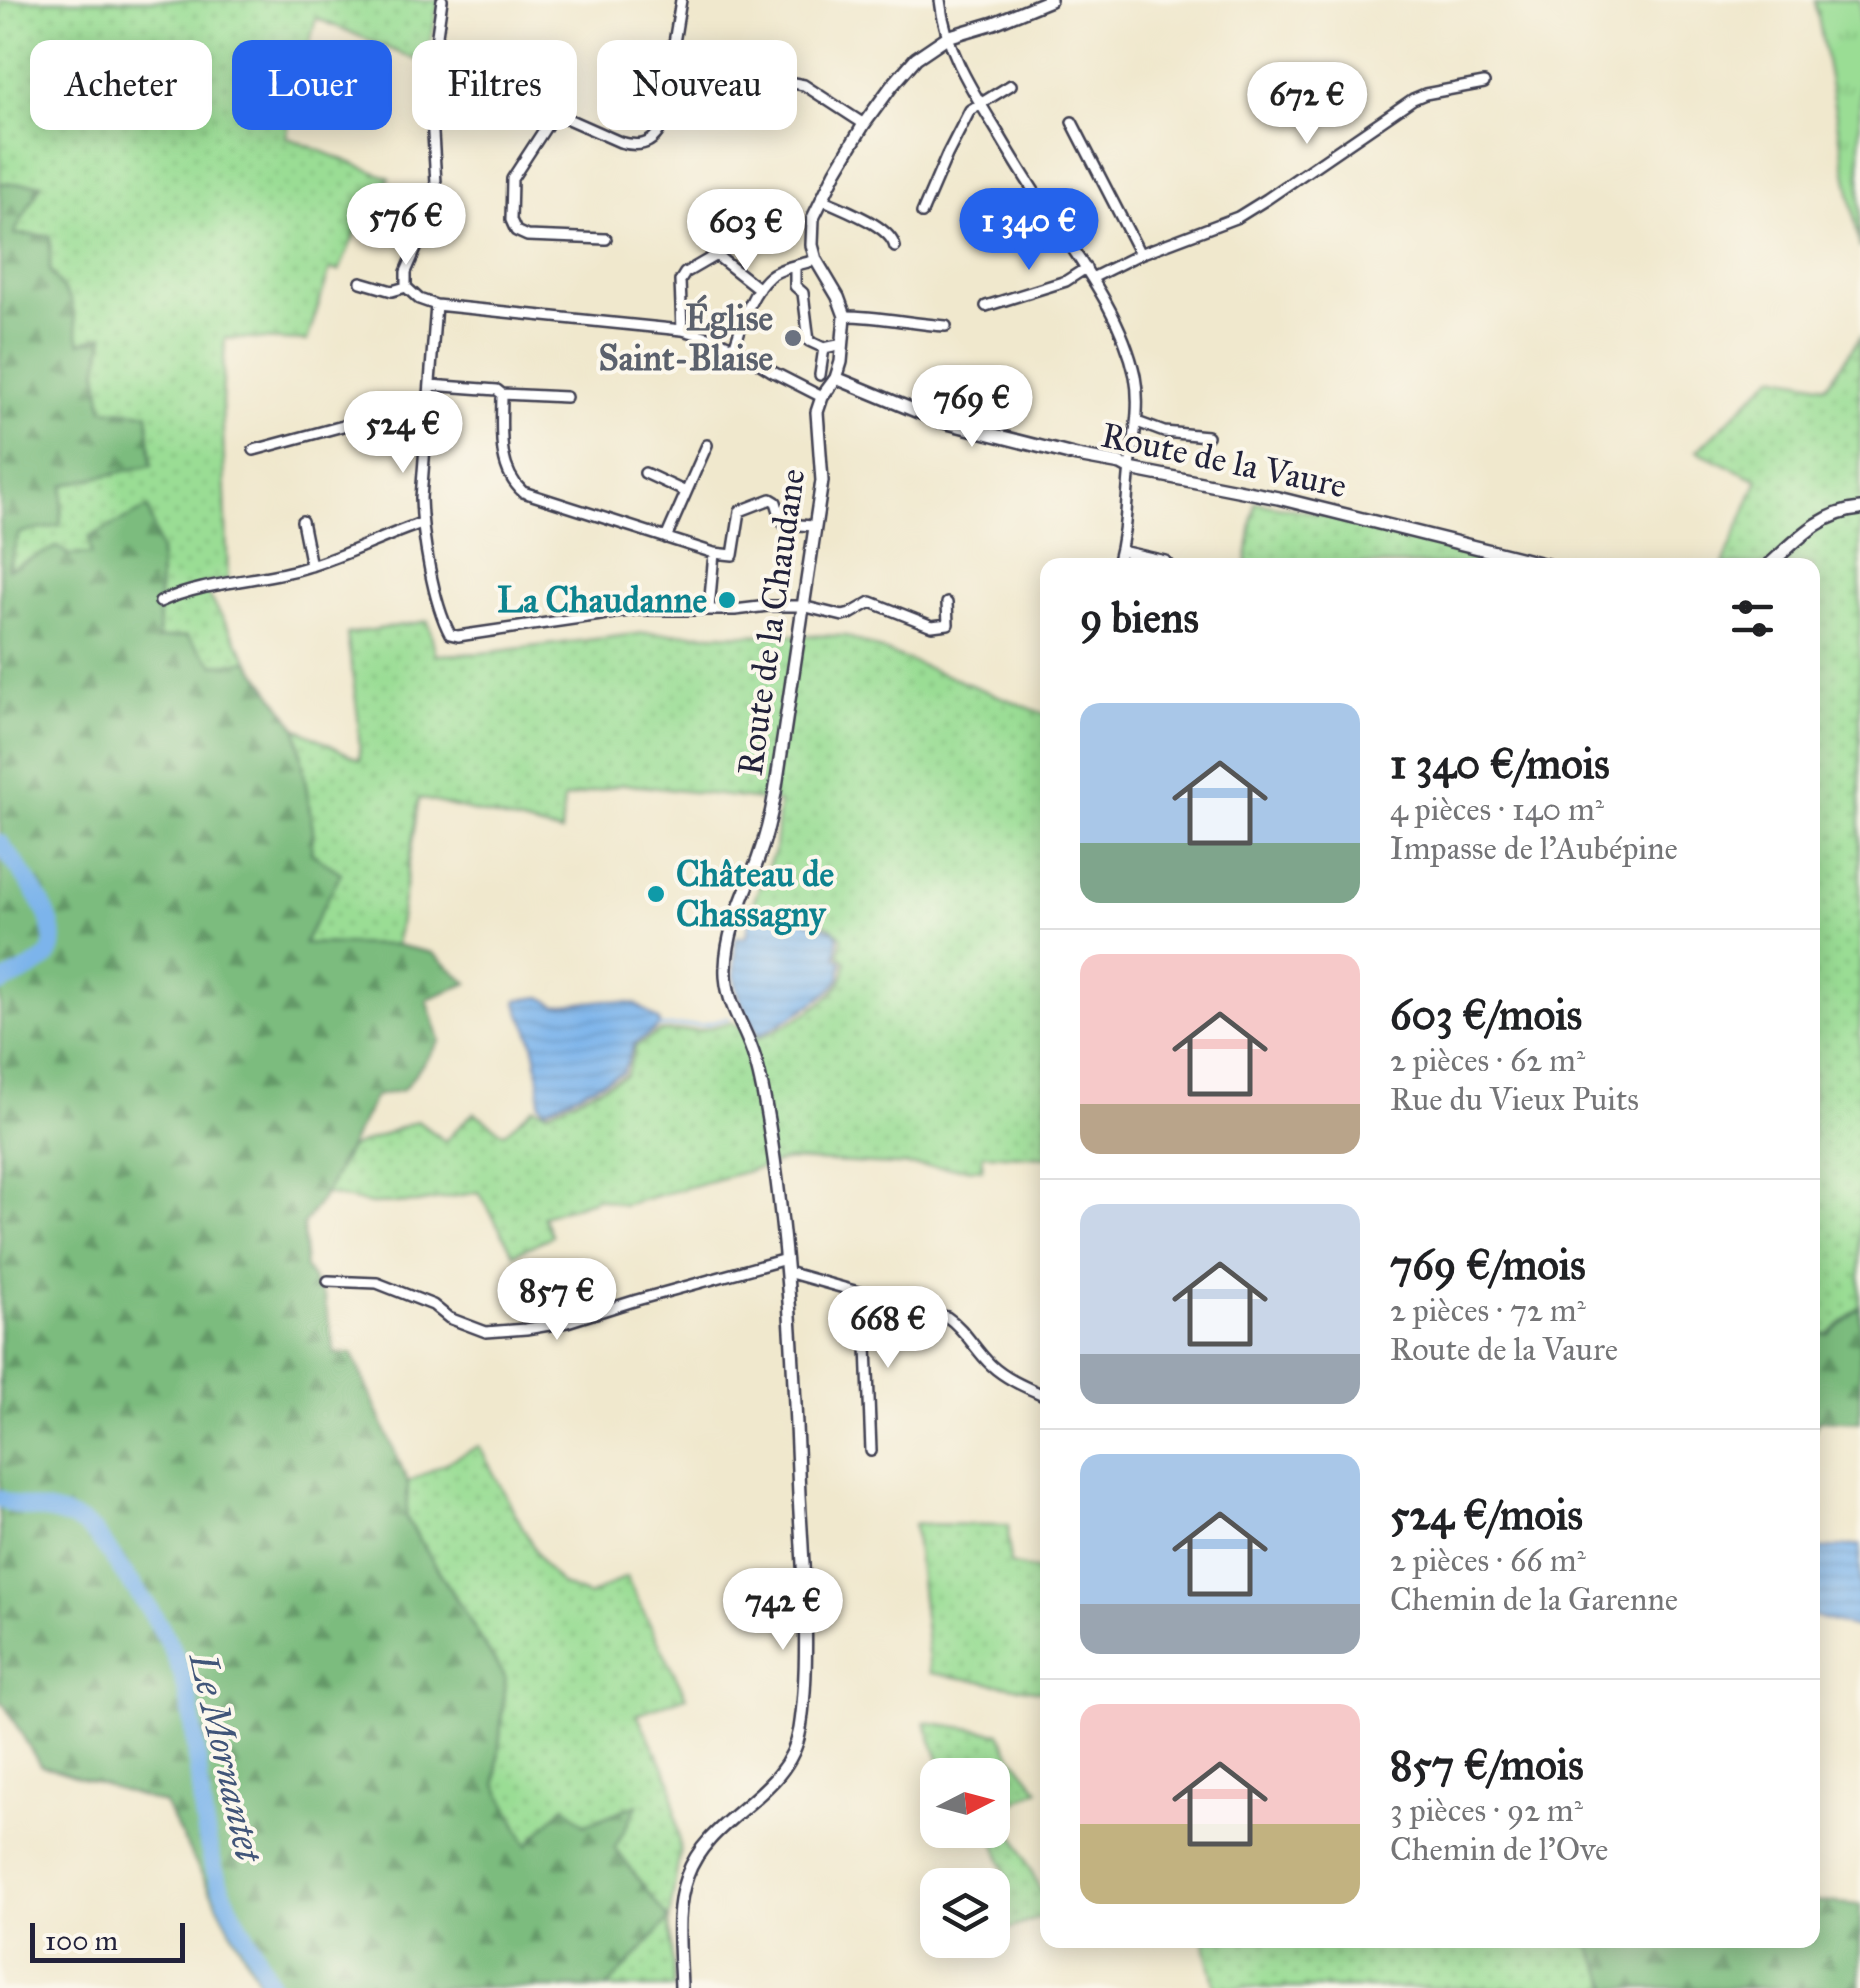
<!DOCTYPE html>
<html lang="fr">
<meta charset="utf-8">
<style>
:root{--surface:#fff;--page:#f6f6f6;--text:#202124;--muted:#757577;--line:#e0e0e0;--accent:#2563eb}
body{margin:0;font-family:"IM FELL Great Primer",serif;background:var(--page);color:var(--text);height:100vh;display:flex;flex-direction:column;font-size:38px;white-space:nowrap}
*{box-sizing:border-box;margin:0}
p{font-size:32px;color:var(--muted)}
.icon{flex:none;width:55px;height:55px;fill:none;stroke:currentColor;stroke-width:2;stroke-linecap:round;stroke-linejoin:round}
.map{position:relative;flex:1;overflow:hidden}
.sheet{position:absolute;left:1040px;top:558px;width:780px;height:1390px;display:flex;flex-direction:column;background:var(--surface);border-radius:20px;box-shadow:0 5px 25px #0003}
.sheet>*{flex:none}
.hud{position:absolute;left:30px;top:40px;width:860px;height:90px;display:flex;gap:20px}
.needle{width:65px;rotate:84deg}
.controls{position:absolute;left:920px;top:1758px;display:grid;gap:20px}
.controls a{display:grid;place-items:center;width:90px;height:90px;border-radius:20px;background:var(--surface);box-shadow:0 5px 25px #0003;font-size:50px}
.scale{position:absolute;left:30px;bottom:25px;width:155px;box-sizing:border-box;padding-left:10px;border:5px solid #22223b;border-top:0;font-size:28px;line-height:35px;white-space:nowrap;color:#22223b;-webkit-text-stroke:8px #fbf7ec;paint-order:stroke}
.price{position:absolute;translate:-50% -85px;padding:0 22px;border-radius:35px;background:#fff;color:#222;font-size:32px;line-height:65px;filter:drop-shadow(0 2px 5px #0008)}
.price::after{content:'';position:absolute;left:50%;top:60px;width:30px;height:22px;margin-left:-15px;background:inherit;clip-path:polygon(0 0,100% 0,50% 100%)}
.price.on{background:var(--accent);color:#fff}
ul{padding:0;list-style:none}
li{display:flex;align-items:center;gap:30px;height:250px;padding:0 40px}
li+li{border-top:2px solid var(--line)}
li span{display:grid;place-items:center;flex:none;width:280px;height:200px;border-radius:20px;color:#555}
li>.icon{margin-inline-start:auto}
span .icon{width:120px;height:120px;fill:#fffc;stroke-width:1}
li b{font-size:42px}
h2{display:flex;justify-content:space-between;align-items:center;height:120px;padding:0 40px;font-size:42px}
.tag{padding:0 35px;border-radius:20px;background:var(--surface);box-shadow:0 5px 25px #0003;font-size:35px;line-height:90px}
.tag.on{background:var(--accent);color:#fff}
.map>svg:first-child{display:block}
</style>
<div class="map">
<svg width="1860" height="1988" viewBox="0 0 1860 1988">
<defs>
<pattern id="grass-dots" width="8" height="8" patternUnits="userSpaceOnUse" patternTransform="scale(2.5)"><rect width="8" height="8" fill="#9add94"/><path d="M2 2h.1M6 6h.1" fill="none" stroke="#84bd80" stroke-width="1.8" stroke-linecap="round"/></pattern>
<pattern id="forest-firs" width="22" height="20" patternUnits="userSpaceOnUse" patternTransform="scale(2.5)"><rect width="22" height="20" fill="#7bbc7e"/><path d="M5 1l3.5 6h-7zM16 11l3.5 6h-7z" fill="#649868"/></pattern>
<pattern id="park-tufts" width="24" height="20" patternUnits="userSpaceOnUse" patternTransform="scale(2.5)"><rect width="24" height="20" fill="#9add94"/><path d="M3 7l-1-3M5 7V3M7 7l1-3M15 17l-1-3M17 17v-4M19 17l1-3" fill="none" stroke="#84bd80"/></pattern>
<pattern id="water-rules" width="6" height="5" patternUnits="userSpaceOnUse" patternTransform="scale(2.5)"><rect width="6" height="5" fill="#7bb4eb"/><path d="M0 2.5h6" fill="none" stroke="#6a9aca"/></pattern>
</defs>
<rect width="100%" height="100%" fill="#fbf7ec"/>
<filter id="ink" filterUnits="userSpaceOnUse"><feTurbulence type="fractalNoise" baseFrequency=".01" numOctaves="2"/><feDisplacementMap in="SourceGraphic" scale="20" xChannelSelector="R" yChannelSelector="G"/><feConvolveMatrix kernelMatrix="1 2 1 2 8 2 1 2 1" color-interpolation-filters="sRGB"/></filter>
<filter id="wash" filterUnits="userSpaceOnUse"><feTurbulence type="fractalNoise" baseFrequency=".0048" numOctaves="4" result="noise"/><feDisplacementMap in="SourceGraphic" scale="40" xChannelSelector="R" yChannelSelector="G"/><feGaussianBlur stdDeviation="2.25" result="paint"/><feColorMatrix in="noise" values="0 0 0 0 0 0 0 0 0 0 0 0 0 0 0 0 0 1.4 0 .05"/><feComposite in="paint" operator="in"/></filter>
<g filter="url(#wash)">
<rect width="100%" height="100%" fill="#f0e8cd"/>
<path fill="url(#grass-dots)" stroke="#5e8068" stroke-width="2.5" d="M 0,0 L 439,0 L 426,64 L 316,18 L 286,137 L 390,178 L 358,227 L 339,271 L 330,269 L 307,341 L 225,338 L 222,402 L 228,580 L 202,584 L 249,661 L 215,665 L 187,636 L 158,639 L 160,551 L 70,555 L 7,570 L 19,533 L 64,485 L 152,464 L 103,409 L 98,372 L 104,336 L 80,344 L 71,301 L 50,271 L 50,236 L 14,234 L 41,184 L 0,183 Z
M 1860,337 L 1860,1306 L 1828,1334 L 1812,1333 L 1812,565 L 1723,565 L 1758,480 L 1697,451 L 1774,375 L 1827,385 Z
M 1255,502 L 1332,516 L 1513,565 L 1246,565 Z
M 428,621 L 436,655 L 482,653 L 644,633 L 846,636 L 1047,715 L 1047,1157 L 983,1154 L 982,1169 L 788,1160 L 623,1205 L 598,1198 L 543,1216 L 552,1236 L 514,1254 L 479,1192 L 417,1203 L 371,1204 L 325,1194 L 349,1148 L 417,1121 L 445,1141 L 474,1112 L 504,1133 L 534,1107 L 547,1112 L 626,1075 L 636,1046 L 659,1032 L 700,1030 L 731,1022 L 759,1038 C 782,1027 834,1003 843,977 C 845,972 845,966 846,961 L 839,955 L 842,937 C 824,914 779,909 751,907 L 775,849 L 779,802 L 623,784 L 564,799 L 561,833 L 419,798 L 396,945 L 303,944 L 320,909 L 311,854 L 313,830 L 297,728 L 360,760 L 358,716 L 347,634 Z
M 479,1446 L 542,1563 L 562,1585 L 588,1596 L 626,1577 L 686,1696 L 637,1714 L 672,1783 L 680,1851 L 669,1920 L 674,1988 L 607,1988 L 668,1920 L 615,1848 L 636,1805 L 527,1846 L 496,1784 L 505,1678 L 406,1517 L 408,1482 Z
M 914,1524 L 1008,1525 L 1010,1564 L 1047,1573 L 1047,1692 L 930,1673 Z
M 925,1722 L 1000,1733 L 1008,1750 L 1039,1789 L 1002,1809 L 1047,1904 L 1044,1916 L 997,1934 L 993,1923 L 992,1885 L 980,1885 C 987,1878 992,1877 1001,1881 L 1008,1879 L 990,1830 L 992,1830 L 992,1775 L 945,1775 Z
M 1204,1940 L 1580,1940 L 1591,1947 L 1611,1988 L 1215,1988 Z"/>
<path fill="url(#forest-firs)" stroke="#4e6f5c" stroke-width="2.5" d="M 0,183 L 41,184 L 14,234 L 50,236 L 50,271 L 71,301 L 80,343 L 104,335 L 98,372 L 103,409 L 148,413 L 152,465 L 64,485 L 60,526 L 19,533 L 8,569 L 57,547 L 70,555 L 91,554 L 89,537 L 148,508 L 160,551 L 158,639 L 187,636 L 215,665 L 249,661 L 297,728 L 313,830 L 311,853 L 341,873 L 304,943 L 396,945 L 432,953 L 468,983 L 427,999 L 440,1041 L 403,1090 L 375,1096 L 325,1194 L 303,1225 L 305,1268 L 324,1297 L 335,1354 L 352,1353 L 408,1482 L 406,1518 L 505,1678 L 496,1784 L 527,1845 L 565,1805 L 585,1825 L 638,1804 L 615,1848 L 669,1920 L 607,1988 L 262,1988 L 164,1804 L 40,1765 L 3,1703 L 0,1704 Z
M 1860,1306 L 1860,1422 L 1818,1420 L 1813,1432 L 1813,1333 L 1829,1334 Z
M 1813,1901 L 1860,1905 L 1860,1988 L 1611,1988 L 1591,1948 L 1580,1940 L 1812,1940 Z"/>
<path fill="url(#park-tufts)" stroke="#5e8068" stroke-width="2.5" d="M 1815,0 L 1860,0 L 1860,249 Z"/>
<path fill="url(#water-rules)" stroke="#4e6b93" stroke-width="2.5" d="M 750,911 L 784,913 L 833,930 L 838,936 L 836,957 L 842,962 C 841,967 841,975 839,979 C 831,996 777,1026 759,1035 C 735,995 731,983 736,937 L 747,937 Z
M 542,997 L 557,1006 L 605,1000 L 636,1004 L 659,1021 L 659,1027 L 634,1044 L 623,1072 L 545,1109 L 540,1104 C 540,1078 538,1055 529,1030 C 525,1019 517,1012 517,1000 Z
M 1860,1545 L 1860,1629 L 1813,1616 L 1813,1559 L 1821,1549 Z"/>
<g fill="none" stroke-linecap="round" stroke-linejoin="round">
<path stroke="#7bb4eb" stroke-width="2.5" d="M 659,1027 L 702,1025 L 729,1018"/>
<path stroke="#7bb4eb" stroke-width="18" d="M 0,843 C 17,867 69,926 48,956 C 41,966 12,978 0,984
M 0,1499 C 26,1512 62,1508 87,1527 C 100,1536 115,1562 125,1575 C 148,1605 170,1638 182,1674 C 202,1738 195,1807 215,1871 C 228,1913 257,1947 271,1988"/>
</g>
</g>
<g filter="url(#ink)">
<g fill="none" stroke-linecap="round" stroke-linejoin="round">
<g stroke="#414051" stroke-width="14">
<path id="minor" d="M 940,0 C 945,49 972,90 997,131 C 1014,160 1031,188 1050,215 C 1083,265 1122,316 1135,376 C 1141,407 1134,437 1130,467 C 1126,502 1127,529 1117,565
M 434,60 L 620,142 C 637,147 651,146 660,129 L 681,0
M 741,73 L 804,85 L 864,124
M 555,113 L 512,179 L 511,220 L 516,231 L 527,236 L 606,239
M 1072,122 L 1140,254 L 1092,278
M 822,199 C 842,209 890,225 895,247
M 922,213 L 947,155 L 970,110 L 1011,85
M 1140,254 L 1238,217 L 1267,199 L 1413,99 L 1425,94 L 1484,83
M 795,266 L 795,286 L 803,293 L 809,341 L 824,348
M 361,282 L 392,291 L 406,287 L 419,299 L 436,305 L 682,330 L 713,338 L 734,348 L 773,372 L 822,397
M 406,287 L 406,272 L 437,200 L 430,84 L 442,0
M 436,305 L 421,498 C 422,534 433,603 450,634 L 458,636 L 635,610 L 735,610 L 768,606 L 802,606 L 843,616 L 850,614 L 871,602 L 932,626 L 948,624 L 947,603
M 986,306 L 1066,281 L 1086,268
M 845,316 C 880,316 912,324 946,326
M 682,330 L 680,281 L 685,273 L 716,255 L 759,289
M 734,348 C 742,324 750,293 770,276 C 782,267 802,264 816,260
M 820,375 L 824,348 L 843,344
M 430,385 L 497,390 L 502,394 C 502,427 496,468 523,492 L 714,553 L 709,609
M 502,394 L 566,397
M 1137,422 L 1164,432 L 1207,436
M 254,450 L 428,403
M 645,473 L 686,492
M 302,521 L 311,566
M 666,538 L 707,445
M 1121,551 L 1165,561 L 1168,565
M 714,553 L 733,555 L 740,511 L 771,499 L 776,502 L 782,521 L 784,524 L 814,526
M 160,602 C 199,583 254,581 297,570 C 340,559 380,537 422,523
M 787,1272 L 947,1317 C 965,1329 975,1350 991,1365 C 1007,1380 1028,1388 1048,1397
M 328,1281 L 377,1283 L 433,1305 L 449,1318 L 486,1332 L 526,1329 L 567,1322 L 637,1300 L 786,1259
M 865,1293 L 871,1451"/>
</g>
<g stroke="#414051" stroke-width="16">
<path id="tertiary" d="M 836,378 L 940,421 L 959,426 L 1077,456 L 1121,464 L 1130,469 L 1278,498 L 1547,565
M 1769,565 C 1796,541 1821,512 1860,509
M 681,1988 C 680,1951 674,1911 687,1876 C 709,1814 789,1797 800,1729 C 811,1658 803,1568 799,1495 C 794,1372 789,1248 769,1126 C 765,1104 762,1081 755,1059 C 746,1027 724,1002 726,967 C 727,928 745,895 758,859 C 766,837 771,816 775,793 L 822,481 L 817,412 L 822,397 L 836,378 L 841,362 L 845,316 L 838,297 L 816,260 L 812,245 L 813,218 L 836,171 L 864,124 L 891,87 L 916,58 L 947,37 L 994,23 L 1050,0"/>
</g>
<use href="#minor" stroke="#fff" stroke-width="9"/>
<use href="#tertiary" stroke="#fff" stroke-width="11"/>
</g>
</g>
<circle fill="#6b7280" stroke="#fbf7ec" stroke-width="4" cx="793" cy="338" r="10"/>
<g fill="#0f9aa8" stroke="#fbf7ec" stroke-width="4">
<circle cx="727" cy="600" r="10"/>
<circle cx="656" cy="894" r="10"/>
</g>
<g text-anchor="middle" stroke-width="8" stroke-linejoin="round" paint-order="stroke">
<g font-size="35" font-weight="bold" fill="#5b616d" stroke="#fbf7ec" text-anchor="end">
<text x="773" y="330">Église<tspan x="773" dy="40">Saint-Blaise</tspan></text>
</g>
<g font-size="35" fill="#22223b" stroke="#fbf7ec">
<text transform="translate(1224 460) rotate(12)" y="12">Route de la Vaure</text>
<text transform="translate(771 622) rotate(-82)" y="12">Route de la Chaudane</text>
</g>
<g font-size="35" font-weight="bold" fill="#0d838f" stroke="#fbf7ec" text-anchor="end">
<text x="707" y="612">La Chaudanne</text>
<text x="676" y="886" text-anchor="start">Château de<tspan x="676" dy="40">Chassagny</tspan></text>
</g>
<g font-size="38" font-style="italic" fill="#415579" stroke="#fbf7ec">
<text transform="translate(226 1757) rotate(77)" y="13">Le Mornantet</text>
</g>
</g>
</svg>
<div class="controls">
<a><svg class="needle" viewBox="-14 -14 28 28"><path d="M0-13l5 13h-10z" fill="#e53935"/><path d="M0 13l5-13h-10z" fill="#757577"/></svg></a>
<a><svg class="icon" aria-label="layers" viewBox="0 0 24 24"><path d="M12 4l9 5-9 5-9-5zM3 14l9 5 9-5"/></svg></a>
</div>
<div class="scale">100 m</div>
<b class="price" style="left:1307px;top:147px">672 €</b>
<b class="price" style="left:406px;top:268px">576 €</b>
<b class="price on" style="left:1029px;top:273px">1 340 €</b>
<b class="price" style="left:746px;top:274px">603 €</b>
<b class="price" style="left:972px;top:450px">769 €</b>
<b class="price" style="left:403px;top:476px">524 €</b>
<b class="price" style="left:557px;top:1343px">857 €</b>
<b class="price" style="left:888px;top:1371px">668 €</b>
<b class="price" style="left:783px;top:1653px">742 €</b>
<div class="hud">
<a class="tag">Acheter</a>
<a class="tag on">Louer</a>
<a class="tag">Filtres</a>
<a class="tag">Nouveau</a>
</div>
<section class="sheet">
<h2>9 biens<svg class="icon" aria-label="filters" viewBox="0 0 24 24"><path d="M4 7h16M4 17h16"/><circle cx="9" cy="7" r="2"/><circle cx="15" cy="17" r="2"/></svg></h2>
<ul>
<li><span style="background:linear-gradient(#a9c7e8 70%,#7fa58c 0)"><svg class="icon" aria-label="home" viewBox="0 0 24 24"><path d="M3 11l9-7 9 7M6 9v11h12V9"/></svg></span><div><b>1 340 €/mois</b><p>4 pièces · 140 m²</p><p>Impasse de l'Aubépine</p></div></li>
<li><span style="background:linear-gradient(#f6c9c9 75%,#b9a48a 0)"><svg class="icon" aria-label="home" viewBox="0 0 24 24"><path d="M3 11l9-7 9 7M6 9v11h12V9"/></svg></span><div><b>603 €/mois</b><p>2 pièces · 62 m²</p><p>Rue du Vieux Puits</p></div></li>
<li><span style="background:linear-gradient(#c9d6e8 75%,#9aa5b1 0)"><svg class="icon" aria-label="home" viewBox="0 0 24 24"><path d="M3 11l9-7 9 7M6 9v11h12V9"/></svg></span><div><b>769 €/mois</b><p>2 pièces · 72 m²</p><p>Route de la Vaure</p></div></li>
<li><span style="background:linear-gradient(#a9c7e8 75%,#9aa5b1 0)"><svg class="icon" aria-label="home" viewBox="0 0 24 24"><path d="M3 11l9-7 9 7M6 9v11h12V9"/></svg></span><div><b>524 €/mois</b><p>2 pièces · 66 m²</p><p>Chemin de la Garenne</p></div></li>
<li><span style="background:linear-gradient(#f6c9c9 60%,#c2b280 0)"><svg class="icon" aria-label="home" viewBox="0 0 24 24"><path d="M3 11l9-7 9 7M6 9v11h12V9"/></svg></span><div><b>857 €/mois</b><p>3 pièces · 92 m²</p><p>Chemin de l'Ove</p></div></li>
</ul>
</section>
</div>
